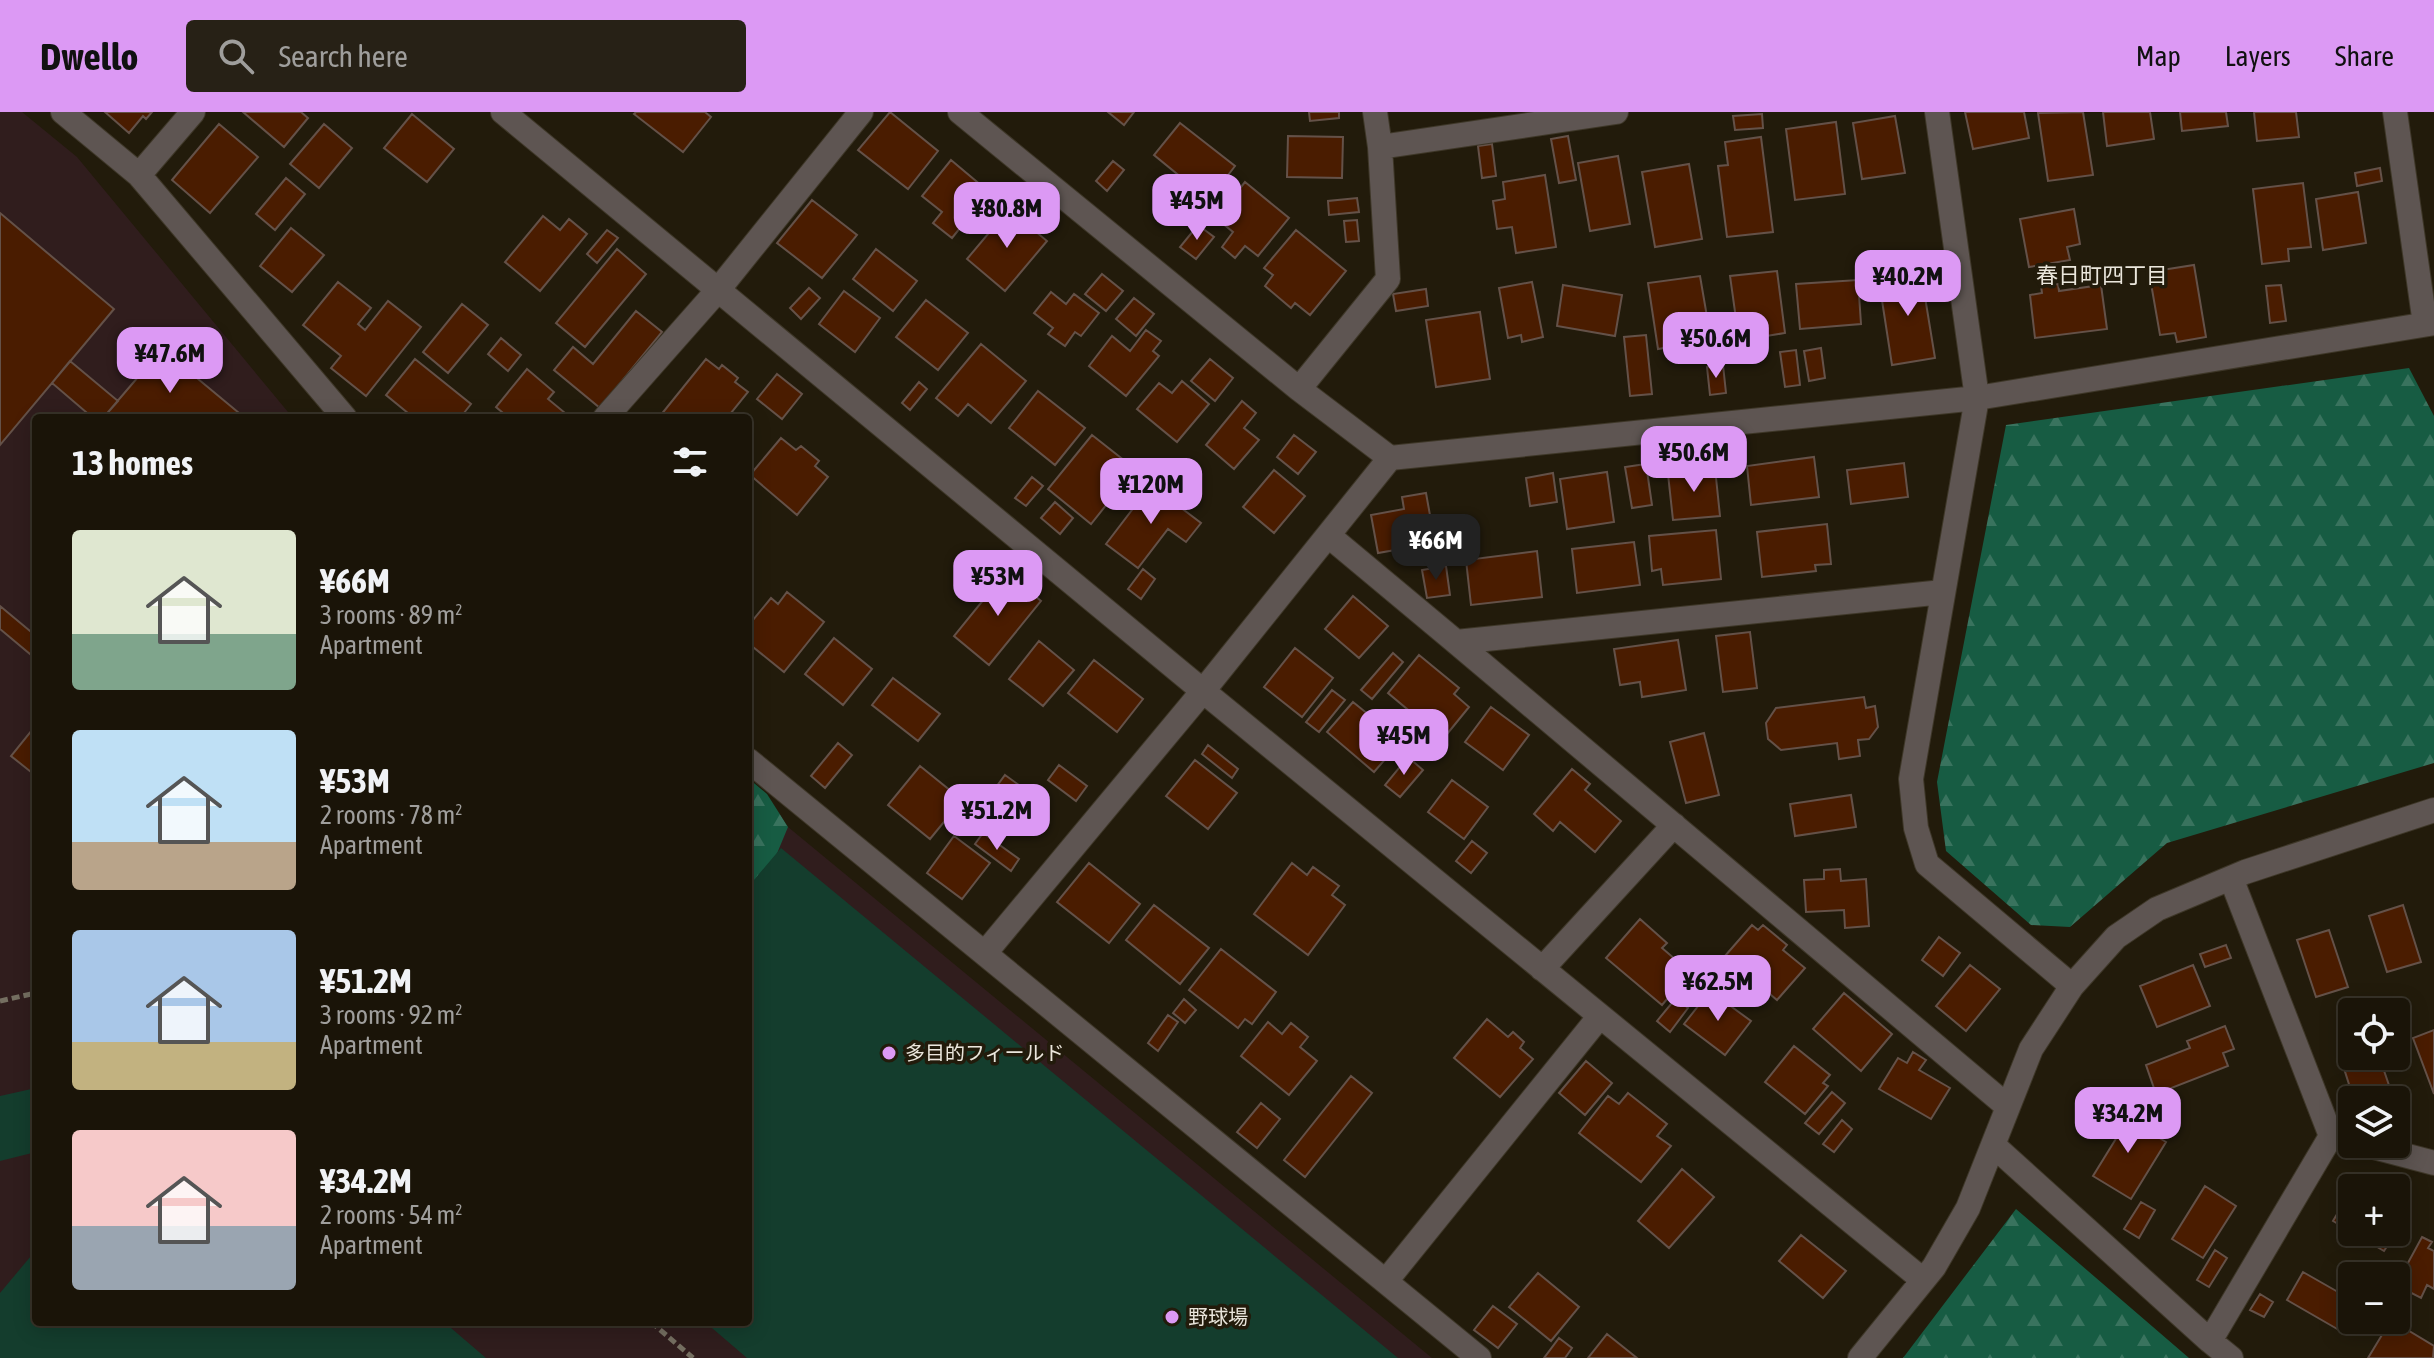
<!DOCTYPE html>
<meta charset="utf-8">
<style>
:root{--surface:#1a1408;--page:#272116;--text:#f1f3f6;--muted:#9f9e9c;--line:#383329;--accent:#dc99f4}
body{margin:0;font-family:"Asap Condensed","Noto Sans JP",sans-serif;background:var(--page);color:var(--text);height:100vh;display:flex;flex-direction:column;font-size:30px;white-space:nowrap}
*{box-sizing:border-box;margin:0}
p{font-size:26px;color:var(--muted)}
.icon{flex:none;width:44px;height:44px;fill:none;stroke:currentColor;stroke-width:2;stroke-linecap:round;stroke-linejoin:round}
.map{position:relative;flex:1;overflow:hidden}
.drawer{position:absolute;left:32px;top:302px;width:720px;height:912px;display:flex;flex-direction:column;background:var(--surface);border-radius:8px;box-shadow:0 4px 20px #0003,0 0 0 2px var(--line)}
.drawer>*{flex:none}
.tools{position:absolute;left:2338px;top:886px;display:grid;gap:16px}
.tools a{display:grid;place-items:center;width:72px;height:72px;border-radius:8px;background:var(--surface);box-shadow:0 4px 20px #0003,0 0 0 2px var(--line);font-size:40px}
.price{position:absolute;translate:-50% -68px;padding:0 18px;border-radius:16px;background:var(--accent);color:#111;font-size:26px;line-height:52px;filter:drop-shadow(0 2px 4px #0008)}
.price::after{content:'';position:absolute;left:50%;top:48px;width:24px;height:18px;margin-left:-12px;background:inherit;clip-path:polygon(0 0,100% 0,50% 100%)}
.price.selected{background:#222;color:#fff}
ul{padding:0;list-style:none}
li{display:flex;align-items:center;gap:24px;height:200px;padding:0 40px}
li span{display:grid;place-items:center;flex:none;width:224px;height:160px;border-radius:8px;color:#555}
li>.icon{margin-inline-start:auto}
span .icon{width:96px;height:96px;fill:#fffc;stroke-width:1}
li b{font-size:34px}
h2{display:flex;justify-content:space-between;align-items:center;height:96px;padding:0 40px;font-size:34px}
header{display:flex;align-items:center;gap:48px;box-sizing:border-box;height:112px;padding:0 40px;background:var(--accent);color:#111}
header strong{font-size:38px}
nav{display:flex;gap:44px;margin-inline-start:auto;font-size:28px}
.search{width:560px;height:72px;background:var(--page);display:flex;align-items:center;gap:20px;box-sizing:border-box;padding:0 28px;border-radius:8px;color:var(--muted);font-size:30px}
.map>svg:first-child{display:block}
</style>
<header>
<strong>Dwello</strong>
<div class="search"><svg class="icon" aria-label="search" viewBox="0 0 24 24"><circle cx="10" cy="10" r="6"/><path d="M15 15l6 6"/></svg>Search here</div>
<nav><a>Map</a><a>Layers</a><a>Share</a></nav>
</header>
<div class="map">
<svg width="2434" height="1246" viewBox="0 0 2434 1246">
<defs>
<pattern id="forest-firs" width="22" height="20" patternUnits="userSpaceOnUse" patternTransform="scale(2)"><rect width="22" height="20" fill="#175c43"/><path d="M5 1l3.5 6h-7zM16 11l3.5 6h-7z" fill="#39735e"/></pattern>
</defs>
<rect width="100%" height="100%" fill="#221b0b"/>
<path fill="#301d1d" d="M 0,0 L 22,0 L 77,45 L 293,306 L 36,306 L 36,1210 L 748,1210 L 748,682 L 1432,1246 L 0,1246 Z"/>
<path fill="url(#forest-firs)" d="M 2409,256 L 2434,304 L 2434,651 L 2167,731 L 2070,815 L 2031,813 L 1946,739 L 1937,670 L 2006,313 Z
M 748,666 L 767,682 L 788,715 L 748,811 Z
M 2016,1097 L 2189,1246 L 1903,1246 Z"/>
<path fill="#143d2d" d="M 781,736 L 1398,1246 L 747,1246 L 705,1210 L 748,1210 L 748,775 Z
M 36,976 L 36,1040 L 0,1049 L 0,984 Z
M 36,1138 L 36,1210 L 444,1210 L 486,1246 L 0,1246 L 0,1181 Z"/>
<path fill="#4a1c00" stroke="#645148" stroke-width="2" d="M 105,0 L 152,0 L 146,7 L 143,4 L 129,21 Z
M 243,0 L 301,0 L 308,6 L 284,35 Z
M 636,0 L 705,0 L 711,5 L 683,40 L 634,2 Z
M 890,0 L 938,39 L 908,77 L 858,38 Z
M 1108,0 L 1134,0 L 1124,13 Z
M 1309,0 L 1339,0 L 1339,6 L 1310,9 Z
M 1965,0 L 2024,0 L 2029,26 L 1973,37 Z
M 2083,0 L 2093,63 L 2048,69 L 2038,1 Z
M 2103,0 L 2150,0 L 2154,27 L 2107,34 Z
M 2180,0 L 2226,0 L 2228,14 L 2182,19 Z
M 2254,0 L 2296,0 L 2299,25 L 2257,29 Z
M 412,2 L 454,37 L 427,70 L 384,36 Z
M 1762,2 L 1763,16 L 1735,18 L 1733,4 Z
M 1895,4 L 1905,61 L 1862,67 L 1853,11 Z
M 1836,10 L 1845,82 L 1795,88 L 1786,17 Z
M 1180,11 L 1235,54 L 1209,88 L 1154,43 Z
M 219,12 L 258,45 L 210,101 L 172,68 Z
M 324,12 L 352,36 L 319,76 L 290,52 Z
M 1288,24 L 1343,25 L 1342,66 L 1287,65 Z
M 1568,24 L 1576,68 L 1559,71 L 1551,27 Z
M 1761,25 L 1773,120 L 1727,125 L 1718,54 L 1728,53 L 1725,30 Z
M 1492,32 L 1496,64 L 1482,66 L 1478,34 Z
M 1618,44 L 1630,112 L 1590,119 L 1578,51 Z
M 951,48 L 989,80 L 952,126 L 933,111 L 942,100 L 922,84 Z
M 1113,49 L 1124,58 L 1107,79 L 1096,69 Z
M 1689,52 L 1702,127 L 1655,135 L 1642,60 Z
M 2380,56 L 2382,69 L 2357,74 L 2355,61 Z
M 1545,63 L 1556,135 L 1516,141 L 1512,115 L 1497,117 L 1493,89 L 1505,87 L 1503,70 Z
M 286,66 L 305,82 L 275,118 L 256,102 Z
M 1245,70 L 1289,106 L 1258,144 L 1245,134 L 1235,146 L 1222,135 L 1233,120 L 1216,106 Z
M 2303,71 L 2311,135 L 2288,137 L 2289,149 L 2262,152 L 2253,77 Z
M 2358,80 L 2366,131 L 2323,138 L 2316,87 Z
M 1357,86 L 1359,100 L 1329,103 L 1328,89 Z
M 812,88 L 857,123 L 822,166 L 777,131 Z
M 1009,97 L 1047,129 L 1005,179 L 967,147 Z
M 2074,97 L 2080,132 L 2067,135 L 2070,148 L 2029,155 L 2020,107 Z
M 0,101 L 114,197 L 0,333 Z
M 543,104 L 560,118 L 569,107 L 587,122 L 540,179 L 505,150 Z
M 1357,108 L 1359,129 L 1346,130 L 1344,109 Z
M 1198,113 L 1214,125 L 1196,147 L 1180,135 Z
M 291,116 L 324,143 L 292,180 L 260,154 Z
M 607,118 L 618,126 L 597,151 L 587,142 Z
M 1296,118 L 1346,159 L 1310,203 L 1295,191 L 1291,196 L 1265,174 L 1273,163 L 1264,156 Z
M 617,137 L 646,162 L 585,235 L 556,211 Z
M 876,137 L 917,169 L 893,199 L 853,167 Z
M 2194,153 L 2206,225 L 2177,230 L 2175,221 L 2160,223 L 2149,160 Z
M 1777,159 L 1785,221 L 1760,225 L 1758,211 L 1737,214 L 1730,164 Z
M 1929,161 L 1933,184 L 1925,185 L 1935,246 L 1892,253 L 1879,169 Z
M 1102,162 L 1123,179 L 1106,199 L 1085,182 Z
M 1700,164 L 1711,228 L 1658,237 L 1648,171 Z
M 1858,168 L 1861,212 L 1800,217 L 1796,172 Z
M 338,170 L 371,196 L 358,212 L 365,218 L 388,189 L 421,215 L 366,284 L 331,256 L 341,244 L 303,213 Z
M 1532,170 L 1543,225 L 1522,230 L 1521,223 L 1508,226 L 1499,176 Z
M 2058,172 L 2059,179 L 2101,173 L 2107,217 L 2035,226 L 2030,183 L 2042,181 L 2041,174 Z
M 1563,173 L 1622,183 L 1615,224 L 1557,214 Z
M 2281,173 L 2286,209 L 2270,211 L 2266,174 Z
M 809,176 L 820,186 L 801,207 L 790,196 Z
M 1426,177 L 1428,194 L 1396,199 L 1393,182 Z
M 844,179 L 880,206 L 855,240 L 819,212 Z
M 1051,180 L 1066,192 L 1074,182 L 1099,201 L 1081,224 L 1075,220 L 1065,234 L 1048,222 L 1053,216 L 1034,201 Z
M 1134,186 L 1154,202 L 1136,224 L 1116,207 Z
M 926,188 L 968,221 L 938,258 L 896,225 Z
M 462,192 L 488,213 L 448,261 L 423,240 Z
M 636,199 L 662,220 L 600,296 L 554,258 L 573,235 L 593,252 Z
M 1480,200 L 1490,267 L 1436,275 L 1426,208 Z
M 1146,218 L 1161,229 L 1153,239 L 1159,244 L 1126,284 L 1089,254 L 1112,224 L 1130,239 Z
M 1646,223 L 1652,282 L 1630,284 L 1624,225 Z
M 501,226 L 521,243 L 508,259 L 488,242 Z
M 981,232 L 1026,269 L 991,311 L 968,292 L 958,304 L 936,286 Z
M 1821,236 L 1825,266 L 1809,269 L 1804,239 Z
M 162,237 L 245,306 L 103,306 Z
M 1796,238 L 1800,273 L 1785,275 L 1780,240 Z
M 415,247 L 471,292 L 460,306 L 414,306 L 386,283 Z
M 706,247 L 719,257 L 722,253 L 738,266 L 735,270 L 748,280 L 727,306 L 662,306 L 660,304 Z
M 1210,247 L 1233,266 L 1215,289 L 1191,269 Z
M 70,249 L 118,289 L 103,306 L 93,306 L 52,271 Z
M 1723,253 L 1726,281 L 1710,283 L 1707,255 Z
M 527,257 L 554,280 L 548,287 L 571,306 L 509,306 L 496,295 Z
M 777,262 L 802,282 L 782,307 L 757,287 Z
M 1182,269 L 1209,292 L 1177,330 L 1137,297 L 1159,271 L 1172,281 Z
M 919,270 L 927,277 L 910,298 L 902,291 Z
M 1038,279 L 1085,316 L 1055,353 L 1009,316 Z
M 1242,289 L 1256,301 L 1244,316 L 1259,328 L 1234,357 L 1206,333 Z
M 1092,323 L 1135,357 L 1091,412 L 1048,377 Z
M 1294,323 L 1316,340 L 1298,362 L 1277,345 Z
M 781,326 L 796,338 L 801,334 L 819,349 L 815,354 L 828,365 L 797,403 L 750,363 Z
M 1814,345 L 1819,385 L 1751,393 L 1747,354 Z
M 1904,351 L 1908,385 L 1851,392 L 1847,358 Z
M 1646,352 L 1652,393 L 1632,396 L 1625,355 Z
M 1715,356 L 1720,404 L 1673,408 L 1668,362 Z
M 1274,358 L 1305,384 L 1274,421 L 1243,395 Z
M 1607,360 L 1614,410 L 1567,417 L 1560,367 Z
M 1553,361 L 1557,390 L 1530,394 L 1526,366 Z
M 1032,365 L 1043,374 L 1026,394 L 1015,386 Z
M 1151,373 L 1201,411 L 1186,430 L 1168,417 L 1138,456 L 1106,432 Z
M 1426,381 L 1435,431 L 1378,441 L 1371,403 L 1404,397 L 1402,385 Z
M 1055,390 L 1073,406 L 1060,422 L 1041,406 Z
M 1827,412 L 1831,452 L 1815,453 L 1816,459 L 1762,465 L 1757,420 Z
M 1716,418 L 1721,467 L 1663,473 L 1661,457 L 1652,459 L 1649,424 Z
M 1634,430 L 1640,473 L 1577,481 L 1572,437 Z
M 1537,439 L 1542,485 L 1471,493 L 1466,448 Z
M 1446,454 L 1450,483 L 1427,486 L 1422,458 Z
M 1143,457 L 1155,467 L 1141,487 L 1128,477 Z
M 1006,460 L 1041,489 L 989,553 L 954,524 Z
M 787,480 L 824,510 L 784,560 L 748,531 L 748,514 L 771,486 L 778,492 Z
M 1353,484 L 1388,514 L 1359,546 L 1325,517 Z
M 0,494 L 36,524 L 36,547 L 0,517 Z
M 1750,520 L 1757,576 L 1723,580 L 1716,524 Z
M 834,526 L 872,557 L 843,593 L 805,562 Z
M 1678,528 L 1686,578 L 1642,585 L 1640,570 L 1620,573 L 1614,537 Z
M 1039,529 L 1074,558 L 1043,594 L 1009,567 Z
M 1295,536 L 1333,566 L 1302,605 L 1264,575 Z
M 1393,541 L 1403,550 L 1372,587 L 1361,578 Z
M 1419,543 L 1459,576 L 1454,582 L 1469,595 L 1443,627 L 1388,581 Z
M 1094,548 L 1143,587 L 1117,620 L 1068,581 Z
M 893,566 L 940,602 L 918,629 L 872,593 Z
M 1332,578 L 1345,588 L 1319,620 L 1306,610 Z
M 1864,585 L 1866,596 L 1875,594 L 1878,615 L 1869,627 L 1858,628 L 1860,644 L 1839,647 L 1837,631 L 1781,638 L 1768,627 L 1766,611 L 1776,596 Z
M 1353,590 L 1401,629 L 1374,660 L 1327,620 Z
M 1491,595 L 1529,623 L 1503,658 L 1465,630 Z
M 36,613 L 36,664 L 11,644 Z
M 1704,621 L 1719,683 L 1686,691 L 1670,630 Z
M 838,631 L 852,643 L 825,676 L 811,664 Z
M 1208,633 L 1238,657 L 1232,666 L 1202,642 Z
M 1408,645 L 1423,658 L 1400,685 L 1385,673 Z
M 1195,648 L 1237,681 L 1208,717 L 1166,684 Z
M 1059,653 L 1087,674 L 1076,689 L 1048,668 Z
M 920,654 L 962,688 L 930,727 L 888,693 Z
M 1572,657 L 1590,672 L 1585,678 L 1621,709 L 1595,740 L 1560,710 L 1553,719 L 1534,702 Z
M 1005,663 L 1041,689 L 1020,718 L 994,699 L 987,709 L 977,701 Z
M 1452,668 L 1488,695 L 1464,727 L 1428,700 Z
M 1851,683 L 1856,715 L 1795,724 L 1790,692 Z
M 983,721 L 1019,747 L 1011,759 L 975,732 Z
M 954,724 L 990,751 L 962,787 L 927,761 Z
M 1472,729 L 1487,741 L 1471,761 L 1456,749 Z
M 1089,751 L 1140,792 L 1109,831 L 1057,790 Z
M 1292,751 L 1307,763 L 1313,755 L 1339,774 L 1332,783 L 1345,793 L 1308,843 L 1254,802 Z
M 1840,757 L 1841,769 L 1866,767 L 1869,814 L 1845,816 L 1844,798 L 1806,800 L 1804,768 L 1824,767 L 1824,758 Z
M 1154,793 L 1209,836 L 1180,872 L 1126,828 Z
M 2403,793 L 2421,850 L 2387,860 L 2369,804 Z
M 1640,807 L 1667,831 L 1662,836 L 1690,860 L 1662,893 L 1606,846 Z
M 1752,813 L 1758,818 L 1763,813 L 1787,833 L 1783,838 L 1805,856 L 1777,888 L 1725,844 Z
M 2329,818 L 2348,875 L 2316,885 L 2297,828 Z
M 1939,825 L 1960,841 L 1943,864 L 1922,848 Z
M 2226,833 L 2231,846 L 2205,855 L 2200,842 Z
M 1221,837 L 1276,880 L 1252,912 L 1245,907 L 1238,916 L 1189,878 Z
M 1970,853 L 2000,877 L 1966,919 L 1936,894 Z
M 2193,853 L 2210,894 L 2157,915 L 2140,874 Z
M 1710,879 L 1751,909 L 1725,943 L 1684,912 Z
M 1844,881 L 1892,922 L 1861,959 L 1813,917 Z
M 1676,886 L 1688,896 L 1670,920 L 1657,909 Z
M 1184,887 L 1196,898 L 1185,911 L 1173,901 Z
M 1168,903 L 1178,910 L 1158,939 L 1148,931 Z
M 1487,907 L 1508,925 L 1513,920 L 1524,930 L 1520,936 L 1533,947 L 1500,985 L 1454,946 Z
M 1268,910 L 1282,922 L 1291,911 L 1308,925 L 1300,935 L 1317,949 L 1289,983 L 1241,944 Z
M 2225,914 L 2234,937 L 2223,941 L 2228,954 L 2156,982 L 2146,953 L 2190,936 L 2187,929 Z
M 2434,918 L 2434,982 L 2413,926 Z
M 1794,934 L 1830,963 L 1823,971 L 1828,974 L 1805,1002 L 1765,970 Z
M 1913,940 L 1926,948 L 1919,958 L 1950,976 L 1931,1007 L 1879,977 L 1898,946 L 1907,951 Z
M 2352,943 L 2379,944 L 2394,988 L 2354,988 L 2341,947 Z
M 1586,949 L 1612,971 L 1585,1003 L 1559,981 Z
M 1351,964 L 1372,981 L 1305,1065 L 1284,1048 Z
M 1832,980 L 1845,991 L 1819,1022 L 1805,1011 Z
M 1628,981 L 1667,1012 L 1657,1024 L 1671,1034 L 1641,1070 L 1579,1021 L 1608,984 L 1619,992 Z
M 1261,991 L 1280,1007 L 1257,1036 L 1237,1020 Z
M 2111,997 L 2166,1030 L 2131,1087 L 2093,1064 L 2117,1025 L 2100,1015 Z
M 1842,1008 L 1852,1017 L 1834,1040 L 1823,1032 Z
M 1682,1057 L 1714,1085 L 1669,1136 L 1638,1109 Z
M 2205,1074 L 2236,1094 L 2203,1146 L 2172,1127 Z
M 2351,1079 L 2352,1120 L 2396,1120 L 2384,1139 L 2333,1109 Z
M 2141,1090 L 2155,1098 L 2139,1126 L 2124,1117 Z
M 1801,1123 L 1846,1159 L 1823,1186 L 1779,1149 Z
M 2422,1125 L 2432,1130 L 2428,1136 L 2434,1139 L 2434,1177 L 2427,1173 L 2421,1186 L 2396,1173 Z
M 2215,1138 L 2227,1146 L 2209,1175 L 2197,1168 Z
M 2303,1160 L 2352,1188 L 2352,1196 L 2339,1218 L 2287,1188 Z
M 1538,1161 L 1579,1195 L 1551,1229 L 1509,1195 Z
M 2260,1182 L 2273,1190 L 2264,1205 L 2250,1198 Z
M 1493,1194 L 1517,1212 L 1498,1236 L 1474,1218 Z
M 2391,1208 L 2434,1234 L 2433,1246 L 2368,1246 Z
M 1607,1222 L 1637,1246 L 1588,1246 Z
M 1559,1226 L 1572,1236 L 1565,1246 L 1544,1246 Z"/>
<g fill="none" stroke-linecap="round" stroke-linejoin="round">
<g stroke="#3e3728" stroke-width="26">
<path id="minor" d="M 63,0 L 139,63 L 345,306
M 503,0 L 1203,579 L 985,841
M 960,0 L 1299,277 L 1390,346 L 1977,286 L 2434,211
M 1375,0 L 1380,35
M 1937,0 L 1977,286 L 1911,667 L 1916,716 L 1927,752 L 2072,874
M 2395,0 L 2425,212
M 139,63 L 193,0
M 1299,277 L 1388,167 L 1380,35 L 1616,0
M 605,306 L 718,178 L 861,0
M 1390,346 L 1203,579 L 1923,1168
M 1329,424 L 1456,530 L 1943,480
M 1456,530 L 2007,994
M 748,648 L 1479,1246
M 1542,857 L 1674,713
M 2362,1032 L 2434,1051
M 1993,1033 L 2210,1229 L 2331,1024 L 2231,766
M 1386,1169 L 1600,904
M 2210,1229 L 2231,1246
M 1860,1246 L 1934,1155 L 1968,1096 L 2031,937 L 2072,874 L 2116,825 L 2157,797 L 2245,760 L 2434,698"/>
</g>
<path stroke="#756f61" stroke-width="5" stroke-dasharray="8 4" stroke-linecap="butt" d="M 0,889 L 36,881
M 651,1210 L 693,1246"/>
<use href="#minor" stroke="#5e5552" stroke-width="24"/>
</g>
<g fill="#dc99f4" stroke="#221b0b" stroke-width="3">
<circle cx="889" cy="941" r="8"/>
<circle cx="1172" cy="1205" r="8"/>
</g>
<g text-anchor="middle" stroke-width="7" stroke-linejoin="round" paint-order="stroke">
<g font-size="20" fill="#eae6dc" stroke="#221b0b" text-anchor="start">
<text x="905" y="948">多目的フィールド</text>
<text x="1188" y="1212">野球場</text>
</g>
<g font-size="22" fill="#eae6dc" stroke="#221b0b">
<text x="2102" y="171">春日町四丁目</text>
</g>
</g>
</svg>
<div class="tools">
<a><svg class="icon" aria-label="locate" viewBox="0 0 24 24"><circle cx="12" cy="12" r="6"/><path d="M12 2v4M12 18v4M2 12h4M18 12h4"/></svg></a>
<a><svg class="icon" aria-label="layers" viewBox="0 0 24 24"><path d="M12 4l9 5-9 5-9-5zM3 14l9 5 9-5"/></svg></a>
<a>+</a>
<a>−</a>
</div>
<b class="price" style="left:1197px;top:130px">¥45M</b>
<b class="price" style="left:1007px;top:138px">¥80.8M</b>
<b class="price" style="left:1908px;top:206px">¥40.2M</b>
<b class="price" style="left:1716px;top:268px">¥50.6M</b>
<b class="price" style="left:170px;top:283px">¥47.6M</b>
<b class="price" style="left:1694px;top:382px">¥50.6M</b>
<b class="price" style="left:1151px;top:414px">¥120M</b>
<b class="price selected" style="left:1436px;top:470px">¥66M</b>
<b class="price" style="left:998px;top:506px">¥53M</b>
<b class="price" style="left:1404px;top:665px">¥45M</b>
<b class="price" style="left:997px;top:740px">¥51.2M</b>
<b class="price" style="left:1718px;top:911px">¥62.5M</b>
<b class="price" style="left:2128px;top:1043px">¥34.2M</b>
<section class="drawer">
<h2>13 homes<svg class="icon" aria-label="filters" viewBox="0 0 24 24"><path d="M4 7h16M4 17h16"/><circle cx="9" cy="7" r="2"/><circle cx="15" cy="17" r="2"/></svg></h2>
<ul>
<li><span style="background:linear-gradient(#dfe7d0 65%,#7fa58c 0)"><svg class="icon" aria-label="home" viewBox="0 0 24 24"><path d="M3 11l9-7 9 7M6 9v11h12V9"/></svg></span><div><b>¥66M</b><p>3 rooms · 89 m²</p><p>Apartment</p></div></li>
<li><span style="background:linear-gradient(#bfe0f5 70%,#b9a48a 0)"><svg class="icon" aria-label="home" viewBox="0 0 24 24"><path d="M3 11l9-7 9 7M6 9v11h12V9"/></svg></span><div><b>¥53M</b><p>2 rooms · 78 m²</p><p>Apartment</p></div></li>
<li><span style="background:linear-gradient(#a9c7e8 70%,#c2b280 0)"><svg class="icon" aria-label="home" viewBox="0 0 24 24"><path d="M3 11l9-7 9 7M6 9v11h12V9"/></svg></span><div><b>¥51.2M</b><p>3 rooms · 92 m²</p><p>Apartment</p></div></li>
<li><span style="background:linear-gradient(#f6c9c9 60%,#9aa5b1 0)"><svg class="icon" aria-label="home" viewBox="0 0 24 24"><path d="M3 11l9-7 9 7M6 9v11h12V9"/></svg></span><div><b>¥34.2M</b><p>2 rooms · 54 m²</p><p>Apartment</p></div></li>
</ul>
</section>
</div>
